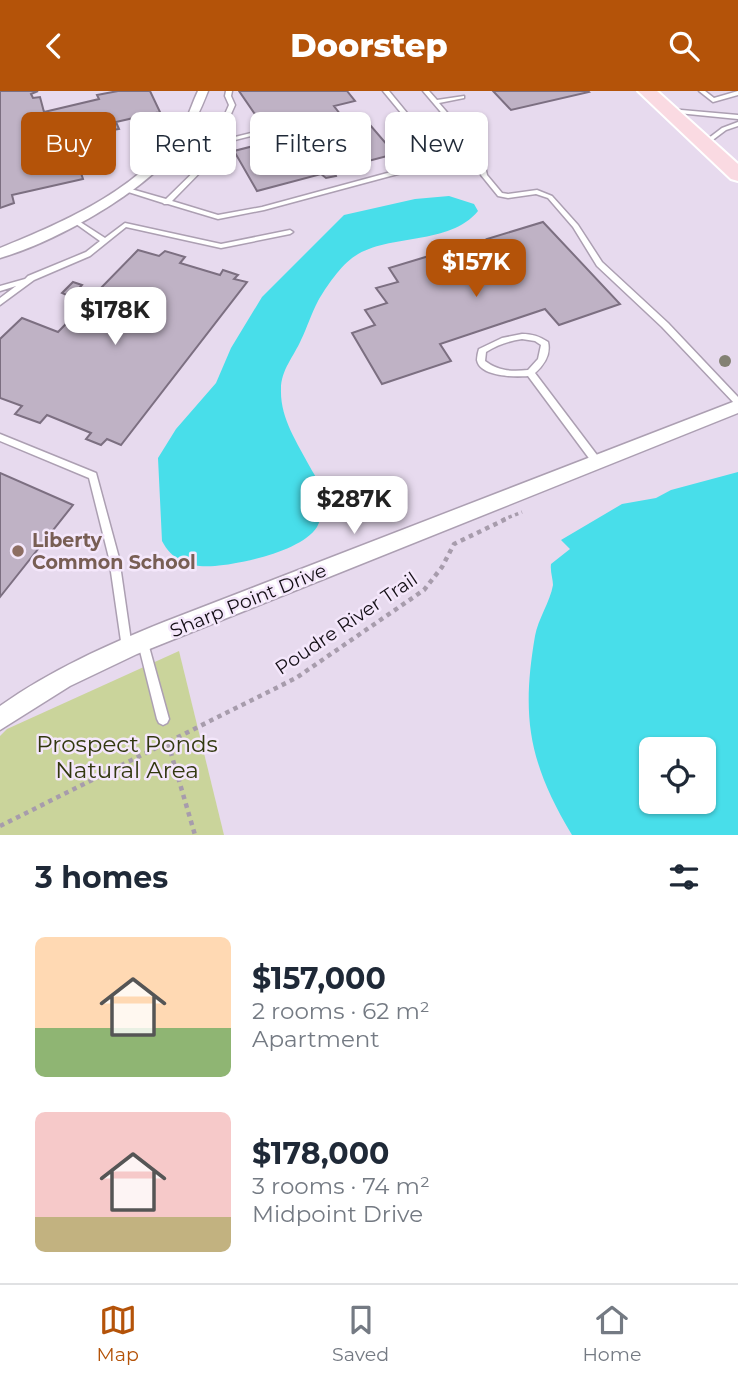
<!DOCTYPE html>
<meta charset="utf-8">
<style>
:root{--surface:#fff;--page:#f2f2f3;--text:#1f2937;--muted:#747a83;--line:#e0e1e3;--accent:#b45309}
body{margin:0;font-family:Montserrat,sans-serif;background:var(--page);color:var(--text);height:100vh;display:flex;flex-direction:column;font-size:26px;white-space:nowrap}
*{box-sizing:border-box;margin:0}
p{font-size:23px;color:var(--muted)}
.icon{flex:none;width:38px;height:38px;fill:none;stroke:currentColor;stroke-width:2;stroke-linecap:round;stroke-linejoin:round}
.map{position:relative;height:744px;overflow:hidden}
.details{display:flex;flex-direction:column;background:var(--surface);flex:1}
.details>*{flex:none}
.guide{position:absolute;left:21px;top:21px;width:696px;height:63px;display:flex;gap:14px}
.buttons{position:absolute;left:639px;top:646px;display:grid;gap:14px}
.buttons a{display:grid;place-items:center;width:77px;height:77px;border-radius:10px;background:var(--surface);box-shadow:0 2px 5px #0004;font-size:35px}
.price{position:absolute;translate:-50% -60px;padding:0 16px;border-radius:14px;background:#fff;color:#222;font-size:23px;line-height:46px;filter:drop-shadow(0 2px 4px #0008)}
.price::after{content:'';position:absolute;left:50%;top:42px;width:21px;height:16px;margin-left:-10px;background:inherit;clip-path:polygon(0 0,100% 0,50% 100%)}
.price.current{background:var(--accent);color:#fff}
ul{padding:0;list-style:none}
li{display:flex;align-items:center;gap:21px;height:175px;padding:0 35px}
li span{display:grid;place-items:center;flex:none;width:196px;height:140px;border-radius:10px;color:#555}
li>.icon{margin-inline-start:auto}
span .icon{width:84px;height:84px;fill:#fffc;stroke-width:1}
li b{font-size:30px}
h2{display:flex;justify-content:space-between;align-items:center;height:84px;padding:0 35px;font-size:30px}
.tag{padding:0 24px;border-radius:10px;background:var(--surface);box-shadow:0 2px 5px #0004;font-size:24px;line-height:63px}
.tag.current{background:var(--accent);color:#fff}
header{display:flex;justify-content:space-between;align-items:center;height:91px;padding:0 35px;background:var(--accent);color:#fff;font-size:32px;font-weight:800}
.menu{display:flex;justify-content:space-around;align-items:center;height:98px;border-top:2px solid var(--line);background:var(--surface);font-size:19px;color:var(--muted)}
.menu a{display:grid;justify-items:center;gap:4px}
.menu .current{color:var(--accent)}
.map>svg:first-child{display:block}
</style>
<header><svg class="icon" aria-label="back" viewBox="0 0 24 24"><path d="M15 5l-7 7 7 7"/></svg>Doorstep<svg class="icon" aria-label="search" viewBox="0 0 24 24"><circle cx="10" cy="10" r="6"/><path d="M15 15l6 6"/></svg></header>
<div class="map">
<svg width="738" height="744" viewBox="0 0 738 744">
<rect width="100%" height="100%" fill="#e7daee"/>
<path fill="#cad49b" d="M 179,560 L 224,744 L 0,744 L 0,645 L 7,638 Z"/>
<path fill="#48deea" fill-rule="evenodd" d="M 449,105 L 474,113 L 478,120 C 449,155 390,142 355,165 C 341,174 326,196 318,210 C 311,223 307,237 301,249 C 294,265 281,279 281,298 C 280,327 297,351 310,376 C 313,382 318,388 320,395 C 322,406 323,426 317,436 C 302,460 241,473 215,475 C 191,477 173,471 162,450 L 158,367 L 176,338 L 216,292 L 231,257 L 262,206 L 344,124 L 415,108 Z
M 738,381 L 738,744 L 572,744 C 529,672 521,627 535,545 C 538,528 550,511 553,494 C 553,488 550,481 551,473 L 570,458 L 561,449 L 622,413 L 656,407 L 671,399 ZM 704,658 L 704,710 L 651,710 L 651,658 Z"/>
<path fill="#bfb2c5" stroke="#7c6f81" stroke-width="2" d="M 0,0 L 38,0 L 31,3 L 33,7 L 40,6 L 44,21 L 99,8 L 97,4 L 118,0 L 150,0 L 160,21 L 116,31 L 119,38 L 53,49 L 56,57 L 48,59 L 51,70 L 75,64 L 83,88 L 12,104 L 14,112 L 0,117 Z
M 239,0 L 347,0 L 355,10 L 334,15 L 347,32 L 365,28 L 395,63 L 334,79 L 336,85 L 326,87 L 321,83 L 257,100 L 234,60 L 304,42 L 291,25 L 261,32 Z
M 493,0 L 588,0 L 589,1 L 511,19 Z
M 543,131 L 620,213 L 559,234 L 545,218 L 440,253 L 451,270 L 382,293 L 352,242 L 375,234 L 365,219 L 387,212 L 376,197 L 398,191 L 389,177 L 429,165 L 439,178 L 498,161 L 487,148 Z
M 138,159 L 159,165 L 165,160 L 185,166 L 180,172 L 220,184 L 223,179 L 238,184 L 234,188 L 247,191 L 121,354 L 107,348 L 101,354 L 86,348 L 91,342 L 47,324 L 40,332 L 15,323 L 22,315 L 0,307 L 0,248 L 22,227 L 58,241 Z
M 73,191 L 82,194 L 71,206 L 62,202 Z
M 0,382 L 73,414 L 0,506 Z"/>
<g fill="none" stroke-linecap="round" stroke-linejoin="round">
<g stroke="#ac9fb2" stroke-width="3">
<path id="lane" d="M 226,0 L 232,0 L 231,5 L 235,14 L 223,41 L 223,49 L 291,32 L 294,34 L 223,52 L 222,59 L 172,110 L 218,124 L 262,116 L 439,68 L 383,0 L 389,0 L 444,67 L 473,59 L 423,0 L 429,0 L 437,9 L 464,5 L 464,7 L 439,12 L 482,62 L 487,84 L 502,102 L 508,103 L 537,99 L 552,105 L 578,134 L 602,171 L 668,232 L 738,306 L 738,314 L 735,313 L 662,236 L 597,175 L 573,136 L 548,107 L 536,103 L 508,107 L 498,105 L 481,84 L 476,62 L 264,119 L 218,128 L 168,113 L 164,113 L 163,112 L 122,99 L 121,98 L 124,96 L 166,108 L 217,58 L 217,48 L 182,46 L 179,44 L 182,42 L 217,44 L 217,41 L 229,14 L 225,5 Z
M 699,0 L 705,0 L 714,7 L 738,0 L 738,4 L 713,11 Z
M 670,18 L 738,24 L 738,28 L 668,21 L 668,19 Z
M 738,31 L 738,35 L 726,39 L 706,54 L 701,53 L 722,37 Z
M 74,127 L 105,147 L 125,132 L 221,153 L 290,139 L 293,141 L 290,143 L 221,157 L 126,136 L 90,165 L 34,189 L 0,214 L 0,207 L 16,195 L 0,200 L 0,195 L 25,188 L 28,185 L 86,161 L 100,150 L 72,130 L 71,129 Z
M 522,243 C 532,243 539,245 548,251 C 551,264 544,274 535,282 L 600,368 L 601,371 L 600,374 L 594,374 L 528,285 C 515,286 480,286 477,269 C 477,266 478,261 479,258 L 502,247 ZM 522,248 L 535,250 L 541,254 L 538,268 L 528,279 C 512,281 498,280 485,270 L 486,261 C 497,254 509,250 522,248 Z
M 0,343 L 96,382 L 119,467 L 132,557 L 131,561 L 127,562 L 123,561 L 122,557 L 109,467 L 89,387 L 0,350 Z
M 143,547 L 147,548 L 148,552 L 169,628 L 167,632 L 163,634 L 159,632 L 157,628 L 138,552 L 139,548 Z"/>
</g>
<g stroke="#ac9fb2" stroke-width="3">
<path id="street" d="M 198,0 L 208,0 C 200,21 191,39 178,57 C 143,102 55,151 0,167 L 0,157 C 67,130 147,95 185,30 C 190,21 193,10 198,0 Z
M 738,309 L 738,322 L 137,563 L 70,595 L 0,639 L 0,615 C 51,579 107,554 164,531 Z"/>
</g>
<g stroke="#fff" stroke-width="4">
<path id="primary" d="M 638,0 L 657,0 L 738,73 L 738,90 L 731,88 Z"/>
</g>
<path stroke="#a79cac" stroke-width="3.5" stroke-dasharray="3.5 3.5" stroke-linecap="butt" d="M 502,429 L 522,421"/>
<path stroke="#a79cac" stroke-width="4.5" stroke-dasharray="4.5 4.5" stroke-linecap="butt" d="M 168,652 L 195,744
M 0,735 L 296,587 L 424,499 L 442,476 L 454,453 L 506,428"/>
<use href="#lane" fill="#fff" fill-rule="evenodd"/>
<use href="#street" fill="#fff" fill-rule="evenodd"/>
<use href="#primary" fill="#fadae2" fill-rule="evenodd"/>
</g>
<circle fill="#838173" cx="725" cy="270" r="6"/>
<circle fill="#8d6e63" stroke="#f4e7fb" stroke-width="2.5" cx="18" cy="460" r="7"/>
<g text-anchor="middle" stroke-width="5" stroke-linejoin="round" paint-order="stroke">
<g font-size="19" font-weight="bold" fill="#785e54" stroke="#f4e7fb" text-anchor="start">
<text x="32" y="456">Liberty<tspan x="32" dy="22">Common School</tspan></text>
</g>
<g font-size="19" fill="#140f16" stroke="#f4e7fb">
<text transform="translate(248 509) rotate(-22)" y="7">Sharp Point Drive</text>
<text transform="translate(346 532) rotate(-34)" y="7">Poudre River Trail</text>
</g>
<g font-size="23" fill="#32380f" stroke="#f4e7fb">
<text x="127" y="661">Prospect Ponds<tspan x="127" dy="26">Natural Area</tspan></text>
</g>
</g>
</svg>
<div class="buttons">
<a><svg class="icon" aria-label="locate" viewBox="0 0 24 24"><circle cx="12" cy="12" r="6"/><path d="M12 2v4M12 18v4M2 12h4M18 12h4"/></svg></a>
</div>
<b class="price current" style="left:476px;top:208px">$157K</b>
<b class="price" style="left:115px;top:256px">$178K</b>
<b class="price" style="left:354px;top:445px">$287K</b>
<div class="guide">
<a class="tag current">Buy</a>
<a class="tag">Rent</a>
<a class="tag">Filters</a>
<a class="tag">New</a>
</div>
</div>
<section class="details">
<h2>3 homes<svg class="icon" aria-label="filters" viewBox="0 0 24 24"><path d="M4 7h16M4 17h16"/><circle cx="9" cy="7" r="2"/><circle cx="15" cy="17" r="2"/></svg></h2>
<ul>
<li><span style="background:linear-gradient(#ffd9b3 65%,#8fb573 0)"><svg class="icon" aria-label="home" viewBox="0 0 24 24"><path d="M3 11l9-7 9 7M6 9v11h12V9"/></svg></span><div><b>$157,000</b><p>2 rooms · 62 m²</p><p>Apartment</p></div></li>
<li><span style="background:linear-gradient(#f6c9c9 75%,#c2b280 0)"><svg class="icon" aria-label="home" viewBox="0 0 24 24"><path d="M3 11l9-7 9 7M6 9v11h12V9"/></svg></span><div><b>$178,000</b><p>3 rooms · 74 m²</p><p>Midpoint Drive</p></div></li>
</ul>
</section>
<nav class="menu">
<a class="current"><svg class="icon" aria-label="map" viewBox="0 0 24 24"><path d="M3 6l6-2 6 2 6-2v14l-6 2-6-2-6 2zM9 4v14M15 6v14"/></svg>Map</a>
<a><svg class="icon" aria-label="saved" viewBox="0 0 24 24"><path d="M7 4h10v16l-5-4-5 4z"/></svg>Saved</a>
<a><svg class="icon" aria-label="home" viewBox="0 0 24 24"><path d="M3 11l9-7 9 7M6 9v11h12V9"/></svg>Home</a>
</nav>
